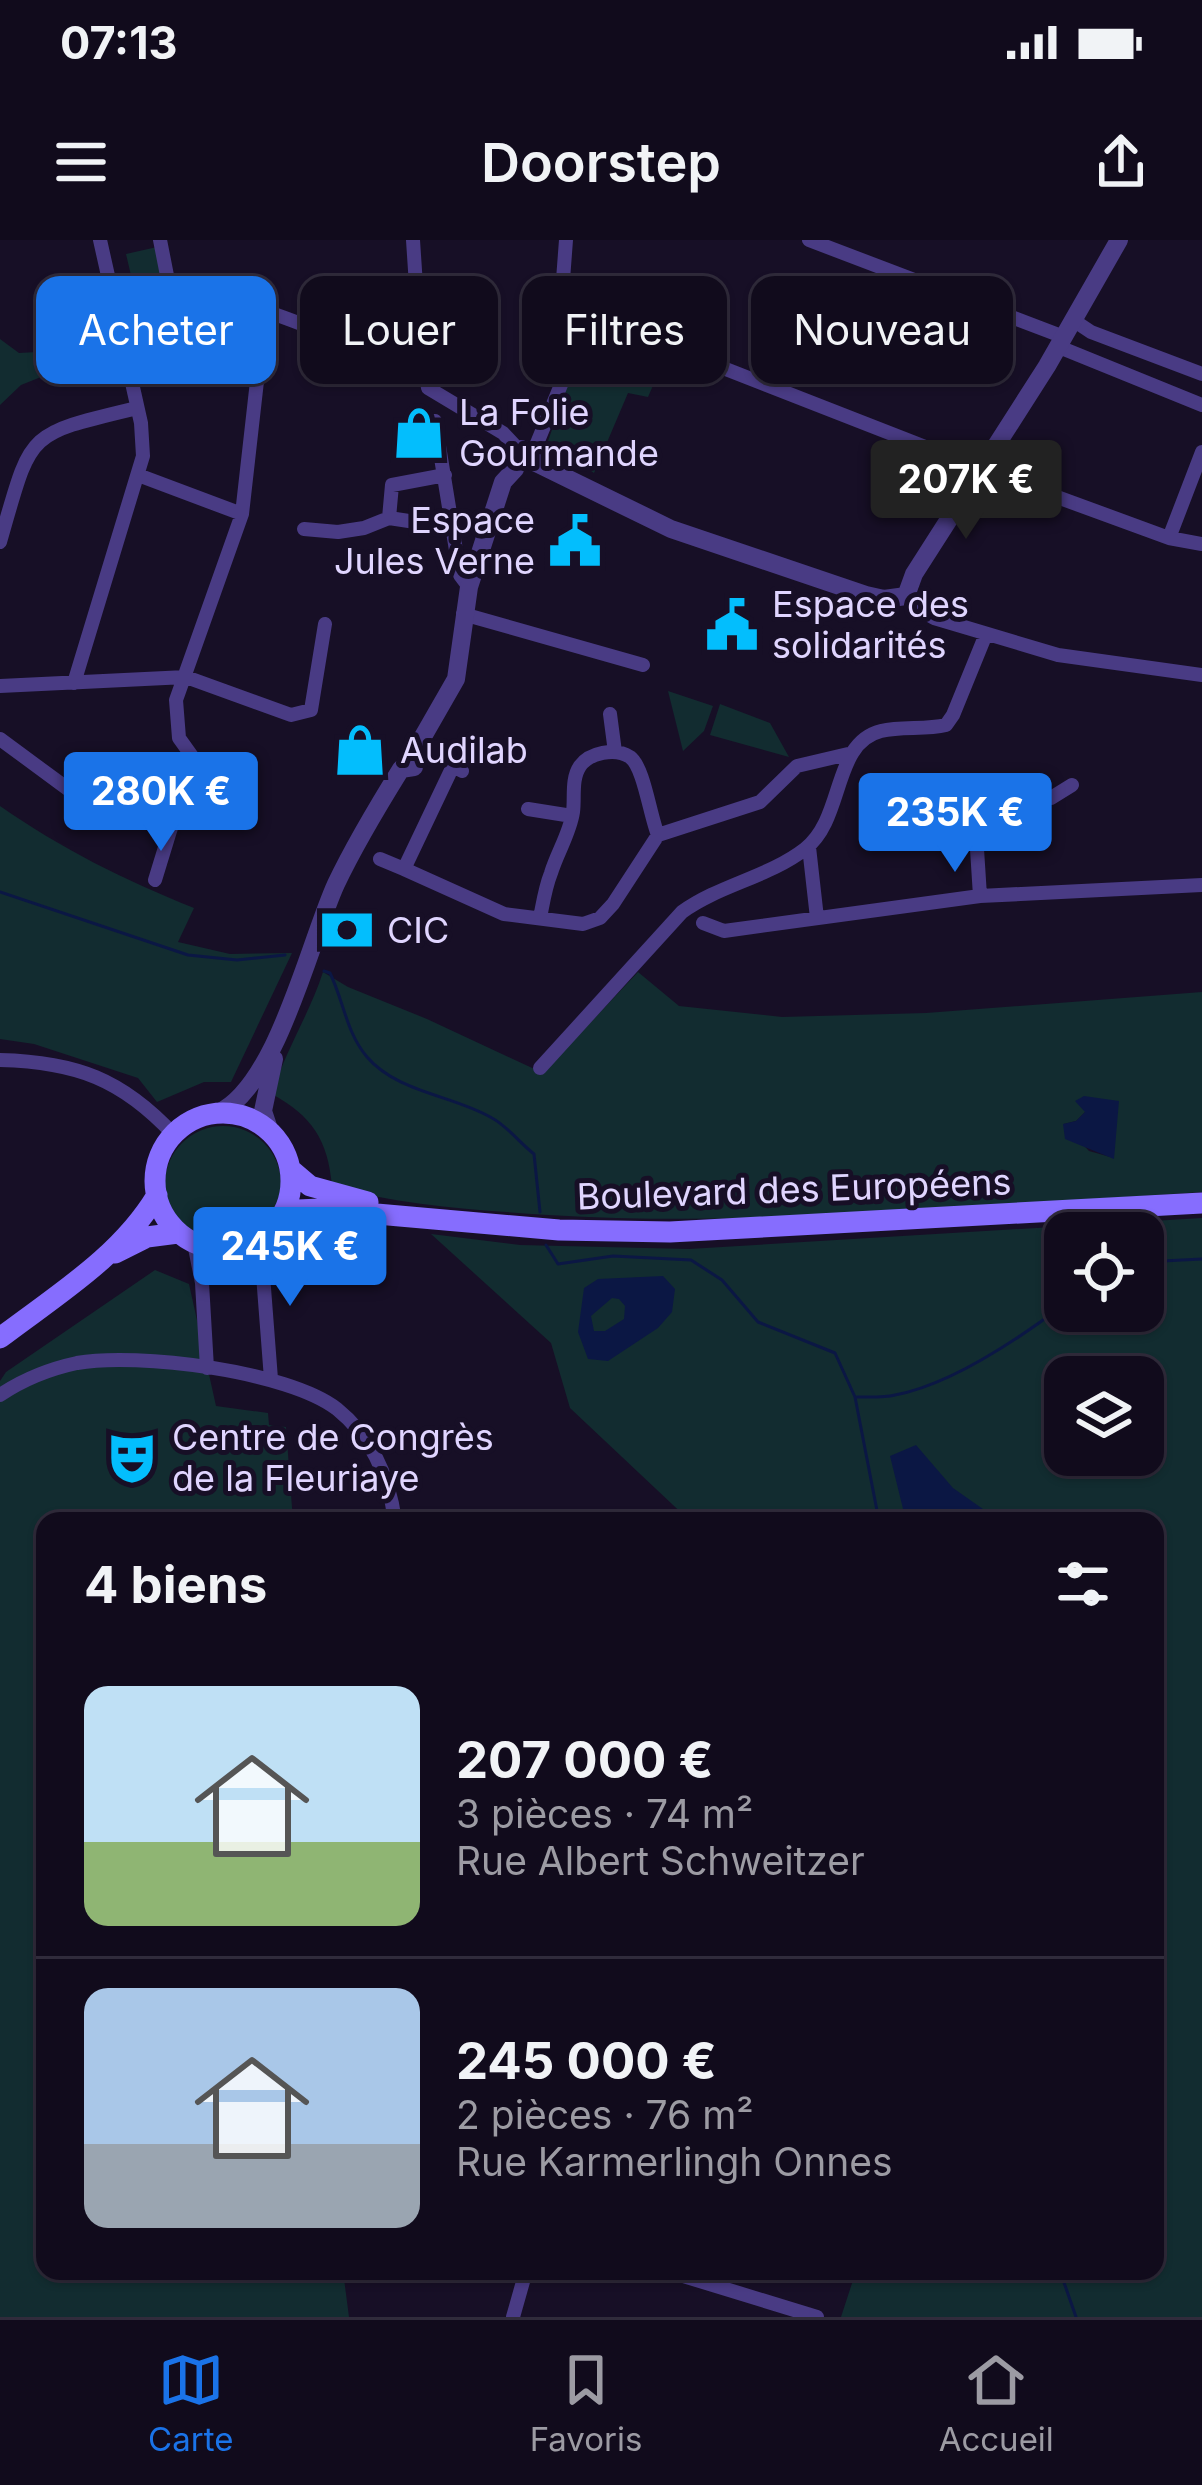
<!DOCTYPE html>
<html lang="fr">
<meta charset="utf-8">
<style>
:root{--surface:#110b1c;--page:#1e1929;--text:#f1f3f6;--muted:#9c9ba3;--line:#302b3b;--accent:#1a73e8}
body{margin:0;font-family:Inter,sans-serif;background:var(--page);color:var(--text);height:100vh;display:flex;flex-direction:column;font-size:45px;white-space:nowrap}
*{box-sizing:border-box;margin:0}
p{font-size:39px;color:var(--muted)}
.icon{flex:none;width:66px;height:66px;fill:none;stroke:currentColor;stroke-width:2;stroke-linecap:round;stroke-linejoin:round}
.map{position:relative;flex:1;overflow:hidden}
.drawer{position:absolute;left:36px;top:1272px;width:1128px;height:768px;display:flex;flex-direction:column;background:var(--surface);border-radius:24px;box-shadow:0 3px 9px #0004,0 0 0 3px var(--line)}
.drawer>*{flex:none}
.top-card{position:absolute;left:36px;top:36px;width:1131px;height:108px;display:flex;gap:24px}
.tools{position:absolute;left:1044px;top:972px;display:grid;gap:24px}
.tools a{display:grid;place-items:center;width:120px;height:120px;border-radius:24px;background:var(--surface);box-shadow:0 3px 9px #0004,0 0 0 3px var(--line);font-size:60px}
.price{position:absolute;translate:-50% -102px;padding:0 27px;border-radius:12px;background:var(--accent);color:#fff;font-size:39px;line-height:78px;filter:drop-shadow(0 3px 6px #0008)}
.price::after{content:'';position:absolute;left:50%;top:72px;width:36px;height:27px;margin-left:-18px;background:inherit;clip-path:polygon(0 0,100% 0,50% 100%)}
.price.current{background:#222;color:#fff}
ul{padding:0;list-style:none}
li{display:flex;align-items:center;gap:36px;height:300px;padding:0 48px}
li+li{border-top:3px solid var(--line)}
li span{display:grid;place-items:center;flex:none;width:336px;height:240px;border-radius:24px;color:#555}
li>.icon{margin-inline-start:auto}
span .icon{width:144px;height:144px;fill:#fffc;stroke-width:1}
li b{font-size:51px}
h2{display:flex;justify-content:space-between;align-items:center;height:144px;padding:0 48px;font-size:51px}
.tag{padding:0 42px;border-radius:24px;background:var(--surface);box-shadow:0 3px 9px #0004,0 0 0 3px var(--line);font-size:42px;line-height:108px}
.tag.current{background:var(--accent);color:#fff}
.status{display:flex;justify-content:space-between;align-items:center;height:84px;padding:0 60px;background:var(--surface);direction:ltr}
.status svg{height:33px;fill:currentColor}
header{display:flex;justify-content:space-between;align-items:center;height:156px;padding:0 48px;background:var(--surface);font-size:54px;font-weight:600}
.tabs{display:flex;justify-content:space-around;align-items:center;height:168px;border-top:3px solid var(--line);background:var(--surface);font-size:33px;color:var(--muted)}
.tabs a{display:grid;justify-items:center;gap:6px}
.tabs .current{color:var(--accent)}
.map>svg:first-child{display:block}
</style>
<div class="status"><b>07:13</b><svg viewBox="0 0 49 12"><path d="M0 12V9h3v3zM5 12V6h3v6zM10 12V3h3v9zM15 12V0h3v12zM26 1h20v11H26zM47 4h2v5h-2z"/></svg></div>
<header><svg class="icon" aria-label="menu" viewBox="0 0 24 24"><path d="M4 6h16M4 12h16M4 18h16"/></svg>Doorstep<svg class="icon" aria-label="share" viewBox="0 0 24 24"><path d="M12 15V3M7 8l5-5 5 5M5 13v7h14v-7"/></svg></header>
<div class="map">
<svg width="1202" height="2077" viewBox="0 0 1202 2077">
<rect width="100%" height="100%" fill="#170f26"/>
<path fill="#122c30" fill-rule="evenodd" d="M 157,7 L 164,37 L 133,44 L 126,14 Z
M 586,93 L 662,125 L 648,157 L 628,153 L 594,233 L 548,201 Z
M 0,99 L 19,113 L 37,112 L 41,137 L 21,145 L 0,165 Z
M 668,451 L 713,466 L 704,491 L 683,511 Z
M 720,464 L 770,483 L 789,517 L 710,495 Z
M 0,566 C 62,609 124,640 194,668 L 178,702 L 230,714 L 292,713 L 231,842 L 204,842 L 157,862 L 138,838 L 34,804 L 0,799 Z
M 323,732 L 348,747 L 427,779 L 543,833 L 638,732 L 679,766 L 782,777 L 926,773 L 1202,752 L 1202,952 C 984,965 766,988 548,975 C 476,970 403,966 332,946 C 328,900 312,876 272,854 C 285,811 309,775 323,732 ZM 1086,871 L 1114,918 L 1089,911 L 1064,884 L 1076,881 Z
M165 944a58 58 0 1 1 116 0a58 58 0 1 1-116 0Z
M 1202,978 L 1202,2077 L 841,2077 L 856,2031 L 1155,2031 L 1155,1281 L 690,1281 L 570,1168 L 551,1103 L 431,994 L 520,1005 L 689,1009 ZM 1065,993 L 1143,993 L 1143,1071 L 1065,1071 ZM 1065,1137 L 1143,1137 L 1143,1215 L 1065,1215 Z
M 155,1030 L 189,1044 L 216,1166 L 268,1173 L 269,1185 L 286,1187 L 293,1281 L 45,1281 L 45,2031 L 343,2031 L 349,2077 L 0,2077 L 0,1141 L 6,1132 Z"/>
<path fill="#0b1744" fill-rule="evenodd" d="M 1084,856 L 1119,861 L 1114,919 L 1065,899 L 1063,884 L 1076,881 L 1085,872 L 1075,861 Z
M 663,1036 L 675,1049 L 672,1072 L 658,1088 L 608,1121 L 588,1119 L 578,1092 L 584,1048 L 598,1039 ZM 612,1058 L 619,1059 L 625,1066 L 624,1079 L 605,1091 L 594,1091 L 591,1076 Z
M 916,1205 L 953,1248 L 1000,1281 L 906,1281 L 890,1216 Z"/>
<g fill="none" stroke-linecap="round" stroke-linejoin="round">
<path stroke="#0b1744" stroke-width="3" d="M 0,652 L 188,715 L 237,720 L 285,715
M 324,731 L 330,733 C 344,762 346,792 367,817 C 398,853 453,855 492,878 C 507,886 520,903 534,914 L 540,972
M 546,1005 L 558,1024 L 613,1016 L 691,1020 L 722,1040 L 758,1082 L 835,1113 L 855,1157 L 879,1281
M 1143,1022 L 1202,1019
M 857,1157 C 869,1157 883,1158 895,1155 C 950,1145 1021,1097 1065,1064
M 1060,2031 L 1076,2077"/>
<path stroke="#493b84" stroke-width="14" d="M 413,0 L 419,91 L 428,148 L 503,193 L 519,210
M 809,0 L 1064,97
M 277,75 C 336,96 356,111 420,100
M 1073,80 L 1091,92 L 1202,134
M 1059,107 L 1202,165
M 672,108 L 997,235 L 1169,298 L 1202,304
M 435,181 L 460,335 L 469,347
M 533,213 L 581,96 L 578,79 L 562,53 L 566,0
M 138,235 L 242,274
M 389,278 L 392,245 L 445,235
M 304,289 L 338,292 L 364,288 L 389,278 L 422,283 L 453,279
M 1169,298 L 1202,212
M 0,302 C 32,191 24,195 137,168
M 906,356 L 918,369 L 934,378 L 1058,415 L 1202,435
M 463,374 L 643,425
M 74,443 L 143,216 L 141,183 L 100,0
M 0,446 L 186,437 L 291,475 L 311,470 L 325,384
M 610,474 L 615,512
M 0,499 L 72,552 L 98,556 L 115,571 L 170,591 L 194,519 L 179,498 L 176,460 L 242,274 L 263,88 L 261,80 L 252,72 L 174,71 L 160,0
M 462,531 L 453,526 L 404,629 L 504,674 L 583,684 L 600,678 L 613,664 L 658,595 L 760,562 L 797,526 L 848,514
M 528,569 L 572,576
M 809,607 L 817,678
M 380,619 L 404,629
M 155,640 L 170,591
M 980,656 L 974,562 L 1051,558 L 1072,545
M 540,678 C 543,663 545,648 551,633 C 557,613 570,593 573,572 C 575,558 571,539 580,526 C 589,513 615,507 630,517 C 644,527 650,576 658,595
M 703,683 L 724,691 L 980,656 L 1202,645
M 0,820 C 76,822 122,839 174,895
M 540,828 L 682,672 C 719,645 769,637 805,609 C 845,578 832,503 881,491 C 902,486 925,490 946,485 L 953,475 L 986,394
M 264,996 L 262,1022 L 271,1139
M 194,1003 L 202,1043 L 207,1128
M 0,1155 C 24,1139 49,1129 77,1123 C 137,1112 288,1131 337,1169 C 373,1198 389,1237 395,1281
M 667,2031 L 817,2077
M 513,2077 L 526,2031"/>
<path stroke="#493b84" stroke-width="18" d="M 536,223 L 671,289 L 866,355 L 884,359 L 906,356 L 914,334 L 1047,126 L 1119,0
M 515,229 L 513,217 L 521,209 L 533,213 L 536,223
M 401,529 L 414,527 L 413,514 L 456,439 L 469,347 L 503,242 L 515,229
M 218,873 C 277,846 309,703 336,644 C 355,604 378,566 401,529
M 270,892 L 263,871 L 274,819"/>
<path stroke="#866dfe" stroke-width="21" d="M155 941a68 68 0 1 1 136 0a68 68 0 1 1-136 0Z
M 290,929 L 310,946 L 368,962
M 282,976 L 298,970 L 320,969 L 559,990 L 670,992 L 1202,963
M 115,1013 L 147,997 L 178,993
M 0,1098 C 55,1056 121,1016 157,955"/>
</g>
<defs>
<g id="shop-bare" transform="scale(4.14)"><path d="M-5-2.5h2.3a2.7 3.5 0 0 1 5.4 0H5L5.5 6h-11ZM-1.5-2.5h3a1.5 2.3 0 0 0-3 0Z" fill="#03befd" stroke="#170f26" stroke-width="2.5" paint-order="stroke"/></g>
<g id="civic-bare" transform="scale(4.14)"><path d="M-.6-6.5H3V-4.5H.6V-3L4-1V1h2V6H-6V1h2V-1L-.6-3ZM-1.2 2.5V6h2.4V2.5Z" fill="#03befd" stroke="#170f26" stroke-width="2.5" paint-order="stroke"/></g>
<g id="bank-bare" transform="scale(4.14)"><path d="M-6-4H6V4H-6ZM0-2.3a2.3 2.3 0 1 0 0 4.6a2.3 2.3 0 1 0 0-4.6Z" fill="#03befd" stroke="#170f26" stroke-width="2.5" paint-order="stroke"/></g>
<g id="theatre-bare" transform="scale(4.14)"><path d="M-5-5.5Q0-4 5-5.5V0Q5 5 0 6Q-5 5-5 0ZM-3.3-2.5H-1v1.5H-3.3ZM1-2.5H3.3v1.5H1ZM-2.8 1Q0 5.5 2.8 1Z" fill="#03befd" stroke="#170f26" stroke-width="2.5" paint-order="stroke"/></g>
</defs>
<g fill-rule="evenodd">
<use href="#shop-bare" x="419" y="193"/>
<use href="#civic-bare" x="575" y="301"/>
<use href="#civic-bare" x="732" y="385"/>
<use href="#shop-bare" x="360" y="510"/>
<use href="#bank-bare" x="347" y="690"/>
<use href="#theatre-bare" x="132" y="1218"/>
</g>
<g text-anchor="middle" stroke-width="10" stroke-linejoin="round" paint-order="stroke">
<g font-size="36" fill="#e0d5ff" stroke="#170f26" text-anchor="start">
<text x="459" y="185">La Folie<tspan x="459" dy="41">Gourmande</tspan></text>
<text x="535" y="293" text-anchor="end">Espace<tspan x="535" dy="41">Jules Verne</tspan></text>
<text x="772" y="377">Espace des<tspan x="772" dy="41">solidarités</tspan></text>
<text x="400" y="523">Audilab</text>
<text x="387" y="703">CIC</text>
<text x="172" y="1210">Centre de Congrès<tspan x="172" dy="41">de la Fleuriaye</tspan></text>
</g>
<g font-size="36" fill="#e0d5ff" stroke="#170f26">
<text transform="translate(794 949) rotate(-2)" y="13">Boulevard des Européens</text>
</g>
</g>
</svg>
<div class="tools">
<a><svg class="icon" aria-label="locate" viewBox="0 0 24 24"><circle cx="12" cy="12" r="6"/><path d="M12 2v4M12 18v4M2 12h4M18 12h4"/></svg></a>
<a><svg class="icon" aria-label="layers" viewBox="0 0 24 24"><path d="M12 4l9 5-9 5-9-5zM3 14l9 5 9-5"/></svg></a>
</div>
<b class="price current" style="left:966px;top:302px">207K €</b>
<b class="price" style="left:161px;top:614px">280K €</b>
<b class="price" style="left:955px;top:635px">235K €</b>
<b class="price" style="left:290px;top:1069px">245K €</b>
<div class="top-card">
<a class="tag current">Acheter</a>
<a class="tag">Louer</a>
<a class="tag">Filtres</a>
<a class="tag">Nouveau</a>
</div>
<section class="drawer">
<h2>4 biens<svg class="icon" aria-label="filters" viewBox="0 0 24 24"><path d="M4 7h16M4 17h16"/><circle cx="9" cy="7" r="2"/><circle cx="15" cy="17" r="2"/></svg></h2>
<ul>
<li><span style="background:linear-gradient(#bfe0f5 65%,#8fb573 0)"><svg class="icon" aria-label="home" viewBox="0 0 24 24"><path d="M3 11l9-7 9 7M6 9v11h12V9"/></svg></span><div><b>207 000 €</b><p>3 pièces · 74 m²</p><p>Rue Albert Schweitzer</p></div></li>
<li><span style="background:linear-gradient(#a9c7e8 65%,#9aa5b1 0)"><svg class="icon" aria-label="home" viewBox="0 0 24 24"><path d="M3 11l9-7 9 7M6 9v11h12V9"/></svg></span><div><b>245 000 €</b><p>2 pièces · 76 m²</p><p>Rue Karmerlingh Onnes</p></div></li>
</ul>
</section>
</div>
<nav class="tabs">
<a class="current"><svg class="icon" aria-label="map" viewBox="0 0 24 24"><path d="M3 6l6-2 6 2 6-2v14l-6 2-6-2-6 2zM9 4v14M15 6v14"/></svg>Carte</a>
<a><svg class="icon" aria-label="saved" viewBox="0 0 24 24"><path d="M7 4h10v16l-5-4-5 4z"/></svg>Favoris</a>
<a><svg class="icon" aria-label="home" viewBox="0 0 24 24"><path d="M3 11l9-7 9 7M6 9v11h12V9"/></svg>Accueil</a>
</nav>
